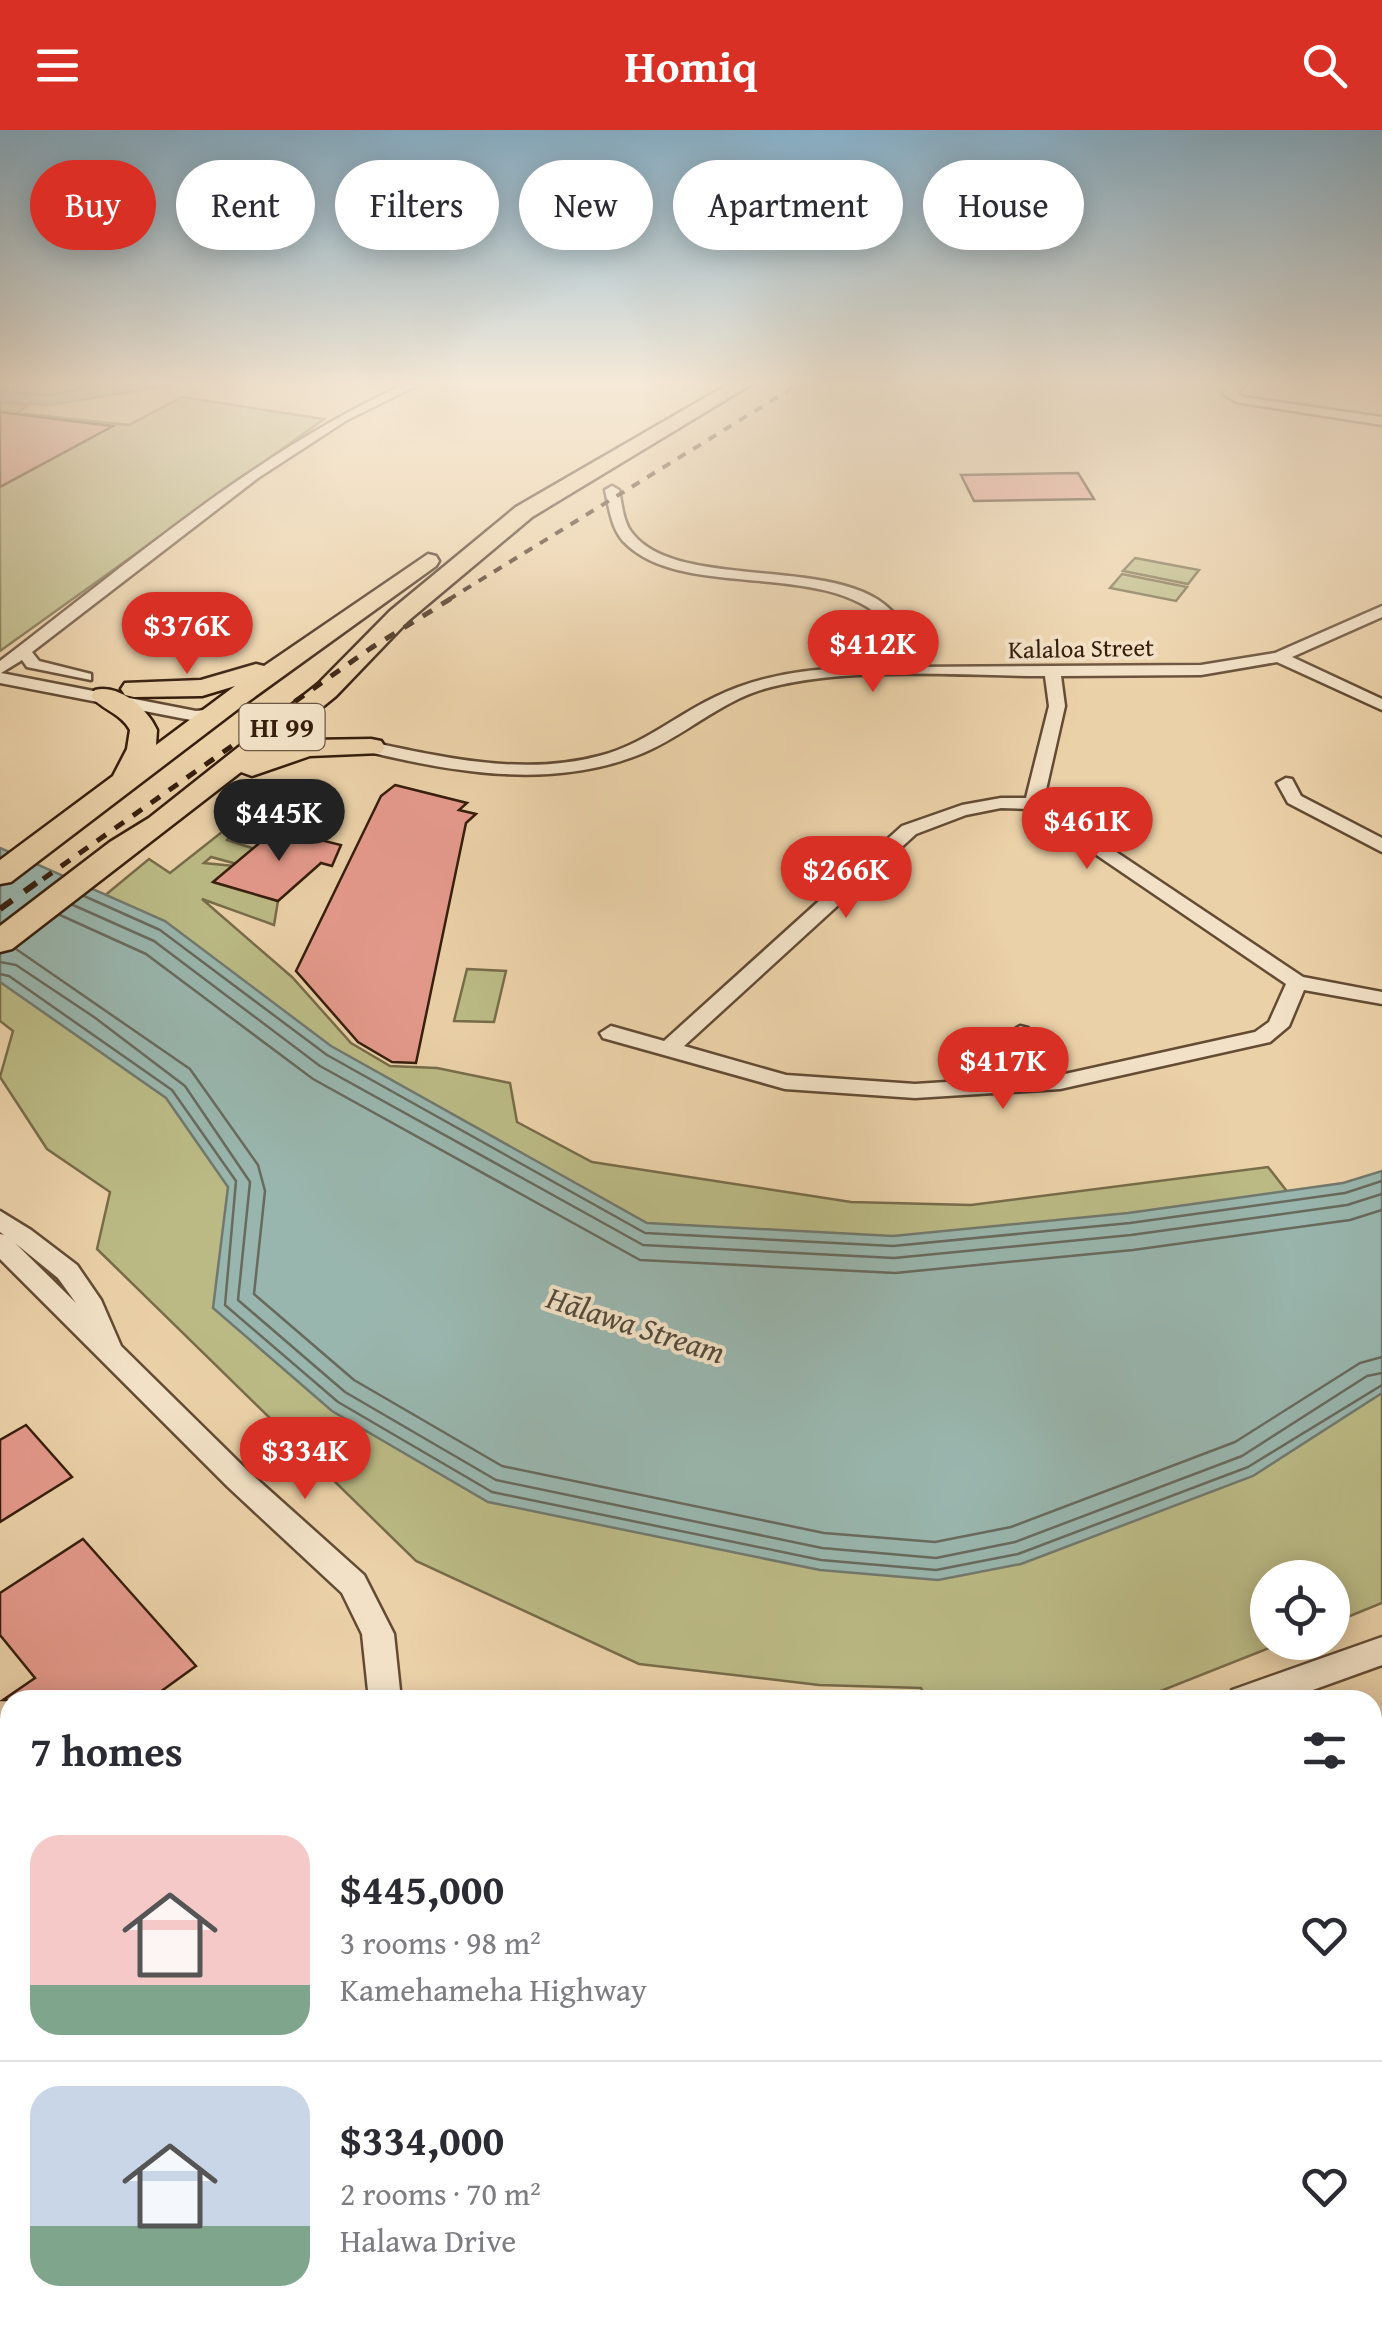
<!DOCTYPE html>
<meta charset="utf-8">
<style>
:root{--surface:#fff;--page:#f2f2f3;--text:#2b2b33;--muted:#7c7c81;--line:#e1e1e2;--accent:#d93025}
body{margin:0;font-family:"Gentium Book Plus",serif;background:var(--page);color:var(--text);height:100vh;display:flex;flex-direction:column;font-size:38px;white-space:nowrap}
*{box-sizing:border-box;margin:0}
p{font-size:32px;color:var(--muted)}
.icon{flex:none;width:55px;height:55px;fill:none;stroke:currentColor;stroke-width:2;stroke-linecap:round;stroke-linejoin:round}
.map{position:relative;flex:1;overflow:hidden}
.sheet{position:absolute;left:0px;top:1560px;width:1382px;height:642px;display:flex;flex-direction:column;background:var(--surface);border-radius:30px 30px 0 0;box-shadow:0 5px 25px #0003}
.sheet>*{flex:none}
.hud{position:absolute;left:30px;top:30px;width:1322px;height:90px;display:flex;gap:20px}
.fabs{position:absolute;left:1250px;top:1430px;display:grid;gap:20px}
.fabs a{display:grid;place-items:center;width:100px;height:100px;border-radius:50%;background:var(--surface);box-shadow:0 5px 25px #0003;font-size:50px}
.price{position:absolute;translate:-50% -85px;padding:0 22px;border-radius:35px;background:var(--accent);color:#fff;font-size:32px;line-height:65px;filter:drop-shadow(0 2px 5px #0008)}
.price::after{content:'';position:absolute;left:50%;top:60px;width:30px;height:22px;margin-left:-15px;background:inherit;clip-path:polygon(0 0,100% 0,50% 100%)}
.price.current{background:#222;color:#fff}
ul{padding:0;list-style:none}
li{display:flex;align-items:center;gap:30px;height:250px;padding:0 30px}
li+li{border-top:2px solid var(--line)}
li span{display:grid;place-items:center;flex:none;width:280px;height:200px;border-radius:30px;color:#555}
li>.icon{margin-inline-start:auto}
span .icon{width:120px;height:120px;fill:#fffc;stroke-width:1}
li b{font-size:42px}
h2{display:flex;justify-content:space-between;align-items:center;height:120px;padding:0 30px;font-size:42px}
.tag{padding:0 35px;border-radius:45px;background:var(--surface);box-shadow:0 5px 25px #0003;font-size:35px;line-height:90px}
.tag.current{background:var(--accent);color:#fff}
header{display:flex;justify-content:space-between;align-items:center;height:130px;padding:0 30px;background:var(--accent);color:#fff;font-size:45px;font-weight:700}
.map>svg:first-child{display:block}
</style>
<header><svg class="icon" aria-label="menu" viewBox="0 0 24 24"><path d="M4 6h16M4 12h16M4 18h16"/></svg>Homiq<svg class="icon" aria-label="search" viewBox="0 0 24 24"><circle cx="10" cy="10" r="6"/><path d="M15 15l6 6"/></svg></header>
<div class="map">
<svg width="1382" height="2201" viewBox="0 0 1382 2201">
<rect width="100%" height="100%" fill="#ebd1a8"/>
<filter id="stains"><feTurbulence type="fractalNoise" baseFrequency=".002" numOctaves="4"/><feColorMatrix values="0 0 0 0 .2 0 0 0 0 .09 0 0 0 0 .02 0 0 0 .5 -.17"/></filter>
<radialGradient id="worn" r=".72"><stop offset=".6" stop-color="#630" stop-opacity="0"/><stop offset="1" stop-color="#630" stop-opacity=".3"/></radialGradient>
<path fill="#bbba85" stroke="#786c49" stroke-width="2.5" d="M 182,267 L 324,289 L 0,521 L 0,272 L 28,275 L 17,283 L 129,295 Z
M 1135,428 L 1199,440 L 1188,454 L 1123,441 Z
M 1122,444 L 1187,457 L 1176,471 L 1110,458 Z
M 241,687 L 227,710 L 255,719 L 237,734 L 211,727 L 204,733 L 234,736 L 215,753 L 278,771 L 274,795 L 202,769 L 292,847 L 351,913 L 390,936 L 437,938 L 510,953 L 517,992 L 592,1032 L 851,1072 L 971,1075 L 1268,1037 L 1296,1073 L 1262,1110 L 547,1129 L 92,776 L 149,729 L 170,743 Z
M 39,816 L 306,1113 L 1382,1146 L 1382,1473 L 1333,1493 L 1332,1448 L 1268,1448 L 1268,1512 L 1282,1513 L 1138,1570 L 927,1570 L 921,1558 L 819,1555 L 639,1534 L 416,1431 L 97,1119 L 110,1062 L 47,1019 L 0,947 L 13,901 L 0,891 L 0,848 Z
M 467,839 L 506,841 L 494,892 L 454,891 Z"/>
<path fill="#99b6ae" stroke="#71796e" stroke-width="2.5" d="M 0,255 L 171,255 L 50,275 L 0,272 Z
M 0,718 L 165,791 L 331,916 L 647,1093 L 893,1106 L 1128,1083 L 1343,1053 L 1382,1041 L 1382,1263 L 1253,1346 L 1021,1434 L 938,1450 L 820,1440 L 488,1372 L 332,1281 L 213,1178 L 228,1057 L 166,968 L 0,852 Z"/>
<g fill="none" stroke-linecap="round" stroke-linejoin="round">
<path stroke="#686a5e" stroke-width="2.5" d="M 0,262 L 50,265 L 101,255
M 84,766 L 160,800 L 327,925 L 645,1103 L 893,1116 L 1130,1093 L 1345,1063 L 1382,1051
M 73,775 L 154,811 L 320,936 L 643,1115 L 894,1128 L 1131,1105 L 1347,1075 L 1382,1064
M 60,785 L 146,824 L 313,949 L 640,1130 L 895,1143 L 1133,1120 L 1350,1090 L 1382,1080
M 16,819 L 190,939 L 258,1035 L 265,1061 L 254,1164 L 354,1250 L 502,1336 L 824,1403 L 935,1412 L 1011,1397 L 1235,1312 L 1360,1233 L 1382,1227
M 0,832 L 16,835 L 94,887 L 185,956 L 250,1052 L 238,1170 L 345,1262 L 496,1350 L 822,1418 L 936,1428 L 1015,1412 L 1242,1326 L 1367,1246 L 1382,1243
M 0,844 L 9,846 L 172,960 L 236,1051 L 225,1175 L 338,1272 L 492,1362 L 821,1430 L 936,1440 L 1018,1424 L 1248,1337 L 1382,1255"/>
</g>
<path fill="#e59a8c" stroke="#361e0d" stroke-width="2.5" d="M 0,282 L 71,291 L 113,296 L 0,357 Z
M 1078,343 L 1094,369 L 974,371 L 961,345 Z
M 395,655 L 467,673 L 459,680 L 476,684 L 466,693 L 416,933 L 392,932 L 358,912 L 296,841 L 381,666 Z
M 276,699 L 341,715 L 332,736 L 321,733 L 278,771 L 213,752 Z
M 26,1295 L 72,1347 L 0,1392 L 0,1310 Z
M 83,1409 L 196,1536 L 149,1570 L 3,1570 L 35,1548 L 0,1505 L 0,1463 Z"/>
<g fill="none" stroke-linecap="round" stroke-linejoin="round">
<g stroke="#634b34" stroke-width="5">
<path id="minor" d="M 403,255 L 418,255 L 347,290 L 258,348 L 32,522 L 39,531 L 91,544 L 91,550 L 27,537 L 22,530 L 1,543 L 196,581 L 219,578 L 227,583 L 225,587 L 196,591 L 0,553 L 0,531 C 129,433 254,323 403,255 Z
M 1233,255 L 1245,255 L 1237,263 L 1243,267 L 1382,287 L 1382,295 L 1236,272 L 1223,264 Z
M 612,356 L 619,360 C 622,374 623,393 633,404 C 682,465 858,420 900,492 C 909,505 909,521 911,537 L 1201,535 L 1275,523 L 1382,476 L 1382,487 L 1292,527 L 1382,569 L 1382,580 L 1277,532 L 1201,545 L 1061,546 L 1065,576 L 1043,673 L 1303,847 L 1382,862 L 1382,874 L 1304,860 L 1289,896 L 1270,912 L 1060,959 L 915,968 L 785,959 L 603,908 L 600,903 L 611,896 L 664,911 L 902,696 L 962,675 L 1001,668 L 1026,668 L 1049,576 L 1045,546 C 958,546 855,536 771,557 C 722,569 688,604 643,623 C 554,660 455,643 365,621 L 362,617 L 371,612 C 445,628 524,646 599,626 C 643,615 675,586 715,567 C 771,539 834,537 895,537 L 885,491 C 823,428 680,472 623,411 C 611,397 609,377 605,360 ZM 1001,678 L 1029,679 L 1286,854 L 1269,892 L 1255,902 L 1065,944 L 1028,898 L 1020,896 L 1009,903 L 1043,946 L 915,954 L 786,945 L 684,916 L 916,704 L 966,685 Z
M 1286,648 L 1292,649 L 1301,666 L 1382,708 L 1382,722 L 1288,673 L 1277,653 Z
M 0,1081 L 31,1100 L 77,1135 L 101,1170 L 121,1216 L 248,1341 L 364,1445 L 394,1504 L 401,1570 L 369,1570 L 362,1504 L 342,1463 L 228,1357 L 0,1129 L 0,1104 L 4,1105 L 0,1102 ZM 15,1113 L 58,1148 L 76,1173 Z
M 1382,1507 L 1382,1535 L 1285,1570 L 1228,1570 L 1232,1560 Z
M 1372,1956 L 1382,1960 L 1382,2000 L 1372,1996 Z
M 10,2133 L 10,2179 L 0,2183 L 0,2137 Z
M 579,2192 L 623,2192 L 620,2201 L 576,2201 Z"/>
</g>
<g stroke="#361e0d" stroke-width="5">
<path id="primary" d="M 727,255 L 750,255 L 532,387 L 408,491 L 336,566 L 271,619 L 310,610 L 371,609 L 381,611 L 385,617 L 381,623 L 310,626 L 252,646 L 241,642 L 12,819 L 0,822 L 0,796 L 110,712 L 149,688 L 318,554 L 390,481 L 516,377 Z
M 428,424 L 436,426 L 439,431 L 436,436 L 242,576 L 11,752 L 0,754 L 0,730 L 113,646 L 127,619 L 130,600 C 121,583 102,580 91,566 L 95,560 C 119,554 147,578 157,600 L 156,615 L 235,556 L 202,566 L 134,567 L 125,565 L 121,559 L 125,553 L 201,550 L 256,534 L 264,536 Z"/>
</g>
<use href="#minor" fill="#f2e1c6" fill-rule="evenodd"/>
<use href="#primary" fill="#ebd1a8" fill-rule="evenodd"/>
<path stroke="#361e0d" stroke-width="4" stroke-dasharray="9 9" stroke-linecap="butt" d="M 448,470 L 797,255"/>
<path stroke="#361e0d" stroke-width="5" stroke-dasharray="11 11" stroke-linecap="butt" d="M 43,749 L 371,518 L 452,468"/>
<path stroke="#361e0d" stroke-width="6" stroke-dasharray="15 15" stroke-linecap="butt" d="M 0,779 L 46,746"/>
</g>
<linearGradient id="sky" x2="0" y2="1"><stop stop-color="#88b5d1"/><stop offset="0.45" stop-color="#f6ead8"/><stop offset="1" stop-color="#f6ead8" stop-opacity="0"/></linearGradient>
<rect width="1382" height="563" fill="url(#sky)"/>
<g text-anchor="middle" stroke-width="8" stroke-linejoin="round" paint-order="stroke">
<g font-size="25" fill="#361e0d" stroke="#f2e1c6">
<text transform="translate(1081 518) rotate(-1)" y="9">Kalaloa Street</text>
</g>
<rect fill="#f2e1c6" stroke="#6e5844" stroke-width="2.5" x="239.5" y="574" width="85" height="46" rx="8"/>
<g font-size="28" font-weight="bold" fill="#361e0d">
<text x="282" y="607">HI 99</text>
</g>
<g font-size="32" font-style="italic" fill="#544c3d" stroke="#f2e1c6">
<text transform="translate(636 1195) rotate(18)" y="11">Hālawa Stream</text>
</g>
</g>
<rect width="100%" height="100%" filter="url(#stains)"/>
<rect width="100%" height="100%" fill="url(#worn)"/>
</svg>
<div class="fabs">
<a><svg class="icon" aria-label="locate" viewBox="0 0 24 24"><circle cx="12" cy="12" r="6"/><path d="M12 2v4M12 18v4M2 12h4M18 12h4"/></svg></a>
</div>
<b class="price" style="left:187px;top:547px">$376K</b>
<b class="price" style="left:873px;top:565px">$412K</b>
<b class="price current" style="left:279px;top:734px">$445K</b>
<b class="price" style="left:1087px;top:742px">$461K</b>
<b class="price" style="left:846px;top:791px">$266K</b>
<b class="price" style="left:1003px;top:982px">$417K</b>
<b class="price" style="left:305px;top:1372px">$334K</b>
<div class="hud">
<a class="tag current">Buy</a>
<a class="tag">Rent</a>
<a class="tag">Filters</a>
<a class="tag">New</a>
<a class="tag">Apartment</a>
<a class="tag">House</a>
</div>
<section class="sheet">
<h2>7 homes<svg class="icon" aria-label="filters" viewBox="0 0 24 24"><path d="M4 7h16M4 17h16"/><circle cx="9" cy="7" r="2"/><circle cx="15" cy="17" r="2"/></svg></h2>
<ul>
<li><span style="background:linear-gradient(#f6c9c9 75%,#7fa58c 0)"><svg class="icon" aria-label="home" viewBox="0 0 24 24"><path d="M3 11l9-7 9 7M6 9v11h12V9"/></svg></span><div><b>$445,000</b><p>3 rooms · 98 m²</p><p>Kamehameha Highway</p></div><svg class="icon" aria-label="heart" viewBox="0 0 24 24"><path d="M12 20l-8-8c-3-5 5-10 8-4 3-6 11-1 8 4z"/></svg></li>
<li><span style="background:linear-gradient(#c9d6e8 70%,#7fa58c 0)"><svg class="icon" aria-label="home" viewBox="0 0 24 24"><path d="M3 11l9-7 9 7M6 9v11h12V9"/></svg></span><div><b>$334,000</b><p>2 rooms · 70 m²</p><p>Halawa Drive</p></div><svg class="icon" aria-label="heart" viewBox="0 0 24 24"><path d="M12 20l-8-8c-3-5 5-10 8-4 3-6 11-1 8 4z"/></svg></li>
</ul>
</section>
</div>
